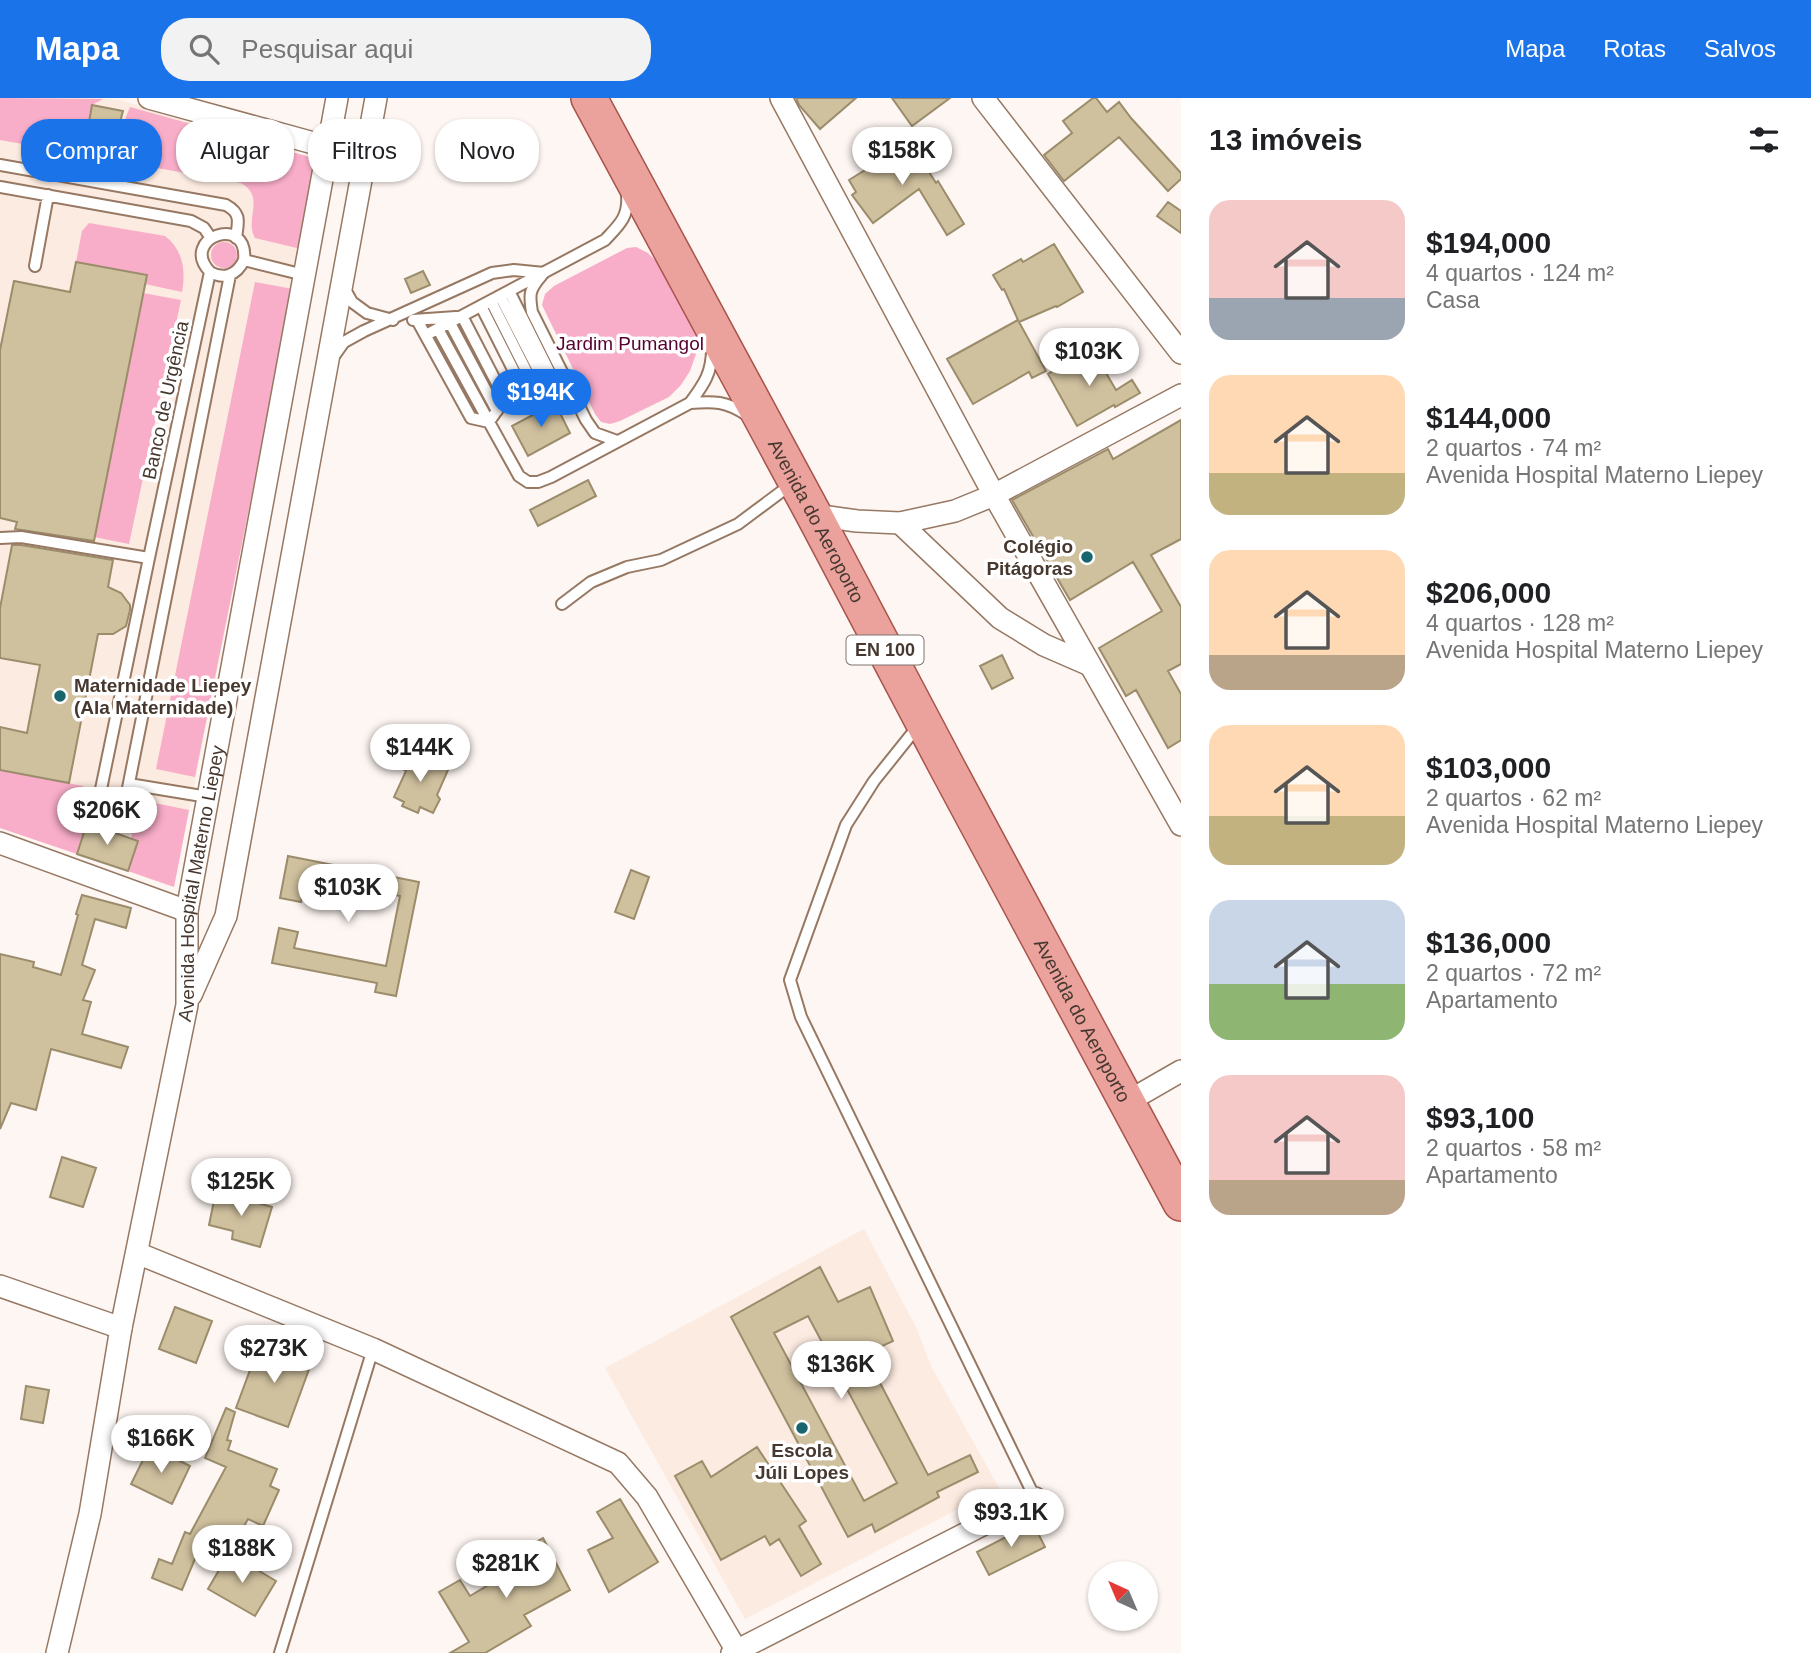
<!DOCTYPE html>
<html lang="pt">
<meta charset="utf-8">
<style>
:root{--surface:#fff;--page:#f2f2f2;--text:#202124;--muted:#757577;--accent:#1a73e8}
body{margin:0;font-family:Arial,sans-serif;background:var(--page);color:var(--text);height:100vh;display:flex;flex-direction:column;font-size:26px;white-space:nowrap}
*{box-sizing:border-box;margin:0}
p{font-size:23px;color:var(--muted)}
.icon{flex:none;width:38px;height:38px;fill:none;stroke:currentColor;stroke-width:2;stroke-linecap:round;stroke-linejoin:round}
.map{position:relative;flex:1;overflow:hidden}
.side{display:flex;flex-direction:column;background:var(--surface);width:630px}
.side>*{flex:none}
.guide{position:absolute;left:21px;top:21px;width:665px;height:63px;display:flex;gap:14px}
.needle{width:46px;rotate:316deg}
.fabs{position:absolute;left:1088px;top:1463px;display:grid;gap:14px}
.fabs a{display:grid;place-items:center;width:70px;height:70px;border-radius:50%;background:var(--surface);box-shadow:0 2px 5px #0004;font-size:35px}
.price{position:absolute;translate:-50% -60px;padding:0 16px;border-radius:24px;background:#fff;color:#222;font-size:23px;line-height:46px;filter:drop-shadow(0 2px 4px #0008)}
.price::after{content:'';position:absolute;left:50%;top:42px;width:21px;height:16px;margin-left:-10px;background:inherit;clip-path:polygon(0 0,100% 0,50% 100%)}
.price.current{background:var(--accent);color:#fff}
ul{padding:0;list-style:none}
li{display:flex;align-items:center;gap:21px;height:175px;padding:0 28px}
li span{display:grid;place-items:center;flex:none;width:196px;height:140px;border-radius:21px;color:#555}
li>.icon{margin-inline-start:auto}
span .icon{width:84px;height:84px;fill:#fffc;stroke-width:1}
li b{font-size:30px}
h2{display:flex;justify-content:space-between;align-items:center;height:84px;padding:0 28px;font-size:30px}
.chip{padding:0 24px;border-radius:28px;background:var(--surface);box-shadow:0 2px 5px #0004;font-size:24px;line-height:63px}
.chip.current{background:var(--accent);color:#fff}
header{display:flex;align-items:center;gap:42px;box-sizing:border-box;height:98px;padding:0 35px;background:var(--accent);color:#fff}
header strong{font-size:33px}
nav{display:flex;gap:38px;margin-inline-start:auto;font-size:24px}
.search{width:490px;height:63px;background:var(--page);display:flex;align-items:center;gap:18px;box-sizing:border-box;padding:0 24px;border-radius:28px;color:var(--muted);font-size:26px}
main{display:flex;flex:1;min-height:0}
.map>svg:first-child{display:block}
</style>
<header>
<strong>Mapa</strong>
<div class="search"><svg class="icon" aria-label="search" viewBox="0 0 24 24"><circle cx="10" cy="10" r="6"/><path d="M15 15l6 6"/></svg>Pesquisar aqui</div>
<nav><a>Mapa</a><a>Rotas</a><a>Salvos</a></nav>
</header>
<main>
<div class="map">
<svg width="1181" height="1555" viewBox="0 0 1181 1555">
<rect width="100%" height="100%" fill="#fef6f2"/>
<path fill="#fcebe0" d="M 0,0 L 98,0 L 120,2 L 317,61 L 293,191 L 174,789 L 0,730 Z
M 864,1131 L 917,1231 L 931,1268 L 999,1390 L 745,1521 L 605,1270 Z"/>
<path fill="#f8adc8" d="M 0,0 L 103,1 L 92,7 L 84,52 L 111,56 L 130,9 L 317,61 L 301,151 L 255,140 C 244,121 266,99 241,85 L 0,42 Z
M 89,125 L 165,138 C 183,152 186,172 182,194 L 145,186 L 147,177 L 76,164 L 82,133 Z
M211 157a13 13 0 1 1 26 0a13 13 0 1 1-26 0Z
M 636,149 L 648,155 L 658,165 L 696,237 L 696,256 L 690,273 L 681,287 L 669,299 L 620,323 L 610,326 L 601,324 L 595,316 L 542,207 L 545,196 L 554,188 L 627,150 Z
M 255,184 L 293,191 L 195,679 L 156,671 Z
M 143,195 L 181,202 L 129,446 L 94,439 Z
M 0,672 L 83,688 C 82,700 81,709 89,719 L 77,756 L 0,730 Z
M 140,702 L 189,712 L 174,789 L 128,773 L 138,743 L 131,740 Z"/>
<path fill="#cfc09e" stroke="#9b8c6b" stroke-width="2" fill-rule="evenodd" d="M 796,0 L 856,0 L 820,31 L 799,7 Z
M 892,0 L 950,0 L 912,28 Z
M 1093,0 L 1096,0 L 1107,14 L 1119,4 L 1131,20 L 1181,75 L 1181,81 L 1168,93 L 1119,39 L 1064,83 L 1044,57 L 1072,35 L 1063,23 Z
M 92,7 L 123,13 L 116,39 L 133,40 L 139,44 L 140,55 L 136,61 L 128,63 L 118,58 L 84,52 Z
M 909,42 L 936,85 L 938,83 L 964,126 L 947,137 L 919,91 L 873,125 L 852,97 L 856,94 L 849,82 L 886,59 L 884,57 Z
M 1168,104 L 1181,113 L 1181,135 L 1157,118 Z
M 1054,146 L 1083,194 L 1057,209 L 1056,208 L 1019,224 L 1046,273 L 1032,280 L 1029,274 L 973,306 L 947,261 L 1018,222 L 1004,191 L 1002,192 L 993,177 L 1021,161 L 1023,164 Z
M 76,164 L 147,177 L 94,443 L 15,431 L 17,424 L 0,420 L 0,252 L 14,183 L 70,194 Z
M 423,173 L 430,187 L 411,195 L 405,181 Z
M 1092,251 L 1116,292 L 1132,282 L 1140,295 L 1115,309 L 1114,307 L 1077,328 L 1048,276 Z
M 555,305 L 570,335 L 528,358 L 512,328 Z
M 1181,322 L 1181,441 L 1151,457 L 1181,509 L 1181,566 L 1168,573 L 1181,596 L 1181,642 L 1168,650 L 1136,592 L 1126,598 L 1099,550 L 1162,513 L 1133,464 L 1070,502 L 1012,402 L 1108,351 L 1113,361 Z
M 588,382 L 596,398 L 538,428 L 530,412 Z
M 12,447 L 21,447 L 113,462 L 108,489 L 121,495 L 130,507 L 130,512 L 126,528 L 113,536 L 98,536 L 69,685 L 0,672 L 0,629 L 27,635 L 40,567 L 0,560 L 0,510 Z
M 1002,557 L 1013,580 L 992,591 L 980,568 Z
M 409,653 L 448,672 L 437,697 L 440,701 L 433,715 L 420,709 L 418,715 L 402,708 L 404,704 L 394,699 L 406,673 L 401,670 Z
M 87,725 L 138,743 L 128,773 L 77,756 Z
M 288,758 L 419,784 L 396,898 L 375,894 L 377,885 L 272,865 L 279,830 L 298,834 L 294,850 L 386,868 L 400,798 L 306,780 L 301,804 L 280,800 Z
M 631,772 L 649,779 L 634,821 L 615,814 Z
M 82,797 L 131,810 L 126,830 L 95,821 L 82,867 L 95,872 L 83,902 L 91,904 L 82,936 L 128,949 L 121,970 L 51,951 L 36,1012 L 11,1005 L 0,1031 L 0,856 L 34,864 L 33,869 L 61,877 L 78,817 L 76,816 Z
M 62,1059 L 96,1070 L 83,1109 L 50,1099 Z
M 216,1093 L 272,1109 L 260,1149 L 232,1141 L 233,1133 L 209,1127 Z
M 820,1169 L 838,1204 L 870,1189 L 893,1243 L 865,1256 L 928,1377 L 970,1357 L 978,1374 L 937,1394 L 939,1399 L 875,1434 L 872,1426 L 848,1439 L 731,1219 ZM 808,1218 L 897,1385 L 864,1403 L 774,1235 Z
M 175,1209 L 212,1223 L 196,1265 L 159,1251 Z
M 260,1245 L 312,1263 L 288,1329 L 236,1310 Z
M 26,1288 L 49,1292 L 43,1325 L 21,1321 Z
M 226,1310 L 235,1314 L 227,1342 L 231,1343 L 228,1352 L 277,1371 L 270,1388 L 279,1392 L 263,1428 L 248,1421 L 234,1446 L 207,1432 L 182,1492 L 152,1480 L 159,1461 L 172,1466 L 185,1434 L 190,1436 L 226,1369 L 205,1360 Z
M 150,1348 L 190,1368 L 172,1406 L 131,1386 Z
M 757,1349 L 806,1423 L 799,1428 L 821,1466 L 801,1478 L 779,1441 L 770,1447 L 765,1438 L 721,1462 L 675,1378 L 702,1363 L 711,1379 Z
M 620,1401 L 658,1464 L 609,1494 L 588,1452 L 613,1440 L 597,1414 Z
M 1033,1425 L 1045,1449 L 989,1477 L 977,1454 Z
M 543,1440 L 570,1492 L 524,1517 L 531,1528 L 485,1555 L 450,1555 L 469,1544 L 439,1494 L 460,1482 L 470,1498 L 520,1468 L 514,1456 Z
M 229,1455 L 276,1483 L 255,1518 L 208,1491 Z"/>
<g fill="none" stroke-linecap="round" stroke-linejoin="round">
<g stroke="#967863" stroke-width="14">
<path id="lane" d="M 0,67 L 226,107 C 242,116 238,124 236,140
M 0,89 L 191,123 L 204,130 L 211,140
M 35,168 L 48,97
M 210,174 C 224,182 237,177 244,162
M 542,177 C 529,192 529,196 532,214 L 586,322 L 595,335 L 617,343
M 343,188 L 352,204 L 367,215 L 393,222
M 509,193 L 557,289
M 500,198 L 549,293
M 491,203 L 539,298
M 481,208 L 529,303 L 557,289
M 413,222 L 456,219
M 417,222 L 471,320 L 489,324 L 519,378 L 528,384 L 538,384 L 551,379 L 690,305 C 714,303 726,303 747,317
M 450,225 L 497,313
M 438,231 L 489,324 L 505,301 L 462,218
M 426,237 L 605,142 C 619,127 629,119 627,97
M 334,258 L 344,244 L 364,233 L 492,175 L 514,172 L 544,175
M 690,305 C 704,286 712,275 712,251
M 0,440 L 21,439 L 149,460 L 210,174 C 178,140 249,115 244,162 L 304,177
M 149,460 L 100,696 L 101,704 L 109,710 L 119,708 L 126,700 L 230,177
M 562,506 L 591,484 L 627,469 L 661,462 L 738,426 L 793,385
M 918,628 L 874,683 L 846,727 L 790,882 L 801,919 L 1035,1400
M 129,686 L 208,699
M 280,1555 L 373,1251"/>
</g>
<g stroke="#967863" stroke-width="24">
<g id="street">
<path d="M 149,0 L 328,49"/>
<path d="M 781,0 L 994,397 L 1181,727"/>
<path d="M 983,0 L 1181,255"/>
<path d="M 814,417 L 857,423 L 900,425 L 955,413 L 994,397 L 1181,297"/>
<path d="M 900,425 L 1000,520 L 1044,547 L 1090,567"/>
<path d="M 0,745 L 187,813"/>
<path d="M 191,897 L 226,818 L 376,0"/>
<path d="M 1127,1004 L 1181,973"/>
<path d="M 137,1155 L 373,1251 L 618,1365 L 647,1399 L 738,1555"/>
<path d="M 0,1188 L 121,1230"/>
<path id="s1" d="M 57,1555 L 90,1416 L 121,1230 L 187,907 L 187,813 L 337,0"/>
<path d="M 732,1555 L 1035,1400"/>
</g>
</g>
<g stroke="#a8534b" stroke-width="38">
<g id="primary">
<path id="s2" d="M 589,0 L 814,417 L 948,671 L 1181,1105"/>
</g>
</g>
<use href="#lane" stroke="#fff" stroke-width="10"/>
<use href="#street" stroke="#fff" stroke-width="21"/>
<use href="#primary" stroke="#eba19c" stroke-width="35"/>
</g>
<g fill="#18656e" stroke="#fff" stroke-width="2.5">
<circle cx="1087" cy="459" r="7"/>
<circle cx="60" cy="598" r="7"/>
<circle cx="802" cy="1330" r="7"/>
</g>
<g text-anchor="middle" stroke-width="7" stroke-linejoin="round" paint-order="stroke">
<rect fill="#fff" stroke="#7e746d" stroke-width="2" x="846.5" y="537.5" width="77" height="29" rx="5"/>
<g font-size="18" font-weight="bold" fill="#46382f">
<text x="885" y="558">EN 100</text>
</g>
<g font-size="19" fill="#58002f" stroke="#fff">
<text x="630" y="252">Jardim Pumangol</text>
</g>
<g font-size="19" fill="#46382f" stroke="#fff">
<text transform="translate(165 302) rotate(-78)" y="7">Banco de Urgência</text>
<text dy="7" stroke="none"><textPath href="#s2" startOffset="480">Avenida do Aeroporto</textPath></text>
<text dy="7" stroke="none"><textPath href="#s1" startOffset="784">Avenida Hospital Materno Liepey</textPath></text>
<text dy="7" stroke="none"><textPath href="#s2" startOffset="1046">Avenida do Aeroporto</textPath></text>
</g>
<g font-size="19" font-weight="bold" fill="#46382f" stroke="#fff" text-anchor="end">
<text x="1073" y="455">Colégio<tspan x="1073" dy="22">Pitágoras</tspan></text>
<text x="74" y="594" text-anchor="start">Maternidade Liepey<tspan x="74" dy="22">(Ala Maternidade)</tspan></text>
<text x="802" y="1359" text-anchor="middle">Escola<tspan x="802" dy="22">Júli Lopes</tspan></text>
</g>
</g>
</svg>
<div class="fabs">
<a><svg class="needle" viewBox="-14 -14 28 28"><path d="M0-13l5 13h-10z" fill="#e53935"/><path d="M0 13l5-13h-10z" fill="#757577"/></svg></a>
</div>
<b class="price" style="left:902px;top:89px">$158K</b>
<b class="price" style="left:1089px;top:290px">$103K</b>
<b class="price current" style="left:541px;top:331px">$194K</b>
<b class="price" style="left:420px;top:686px">$144K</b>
<b class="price" style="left:107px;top:749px">$206K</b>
<b class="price" style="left:348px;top:826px">$103K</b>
<b class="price" style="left:241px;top:1120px">$125K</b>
<b class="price" style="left:274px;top:1287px">$273K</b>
<b class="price" style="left:841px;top:1303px">$136K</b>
<b class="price" style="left:161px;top:1377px">$166K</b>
<b class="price" style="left:1011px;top:1451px">$93.1K</b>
<b class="price" style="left:242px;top:1487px">$188K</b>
<b class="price" style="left:506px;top:1502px">$281K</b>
<div class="guide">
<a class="chip current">Comprar</a>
<a class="chip">Alugar</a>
<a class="chip">Filtros</a>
<a class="chip">Novo</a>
</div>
</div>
<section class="side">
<h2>13 imóveis<svg class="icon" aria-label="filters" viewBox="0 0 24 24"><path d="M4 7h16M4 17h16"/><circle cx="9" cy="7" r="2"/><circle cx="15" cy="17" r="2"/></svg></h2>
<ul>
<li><span style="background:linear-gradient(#f6c9c9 70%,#9aa5b1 0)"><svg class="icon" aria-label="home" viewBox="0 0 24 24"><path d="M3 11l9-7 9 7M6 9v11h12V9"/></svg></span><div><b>$194,000</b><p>4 quartos · 124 m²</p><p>Casa</p></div></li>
<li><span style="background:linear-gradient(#ffd9b3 70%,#c2b280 0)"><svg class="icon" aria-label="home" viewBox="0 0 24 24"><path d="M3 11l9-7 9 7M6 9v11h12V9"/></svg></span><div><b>$144,000</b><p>2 quartos · 74 m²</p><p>Avenida Hospital Materno Liepey</p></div></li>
<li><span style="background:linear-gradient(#ffd9b3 75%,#b9a48a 0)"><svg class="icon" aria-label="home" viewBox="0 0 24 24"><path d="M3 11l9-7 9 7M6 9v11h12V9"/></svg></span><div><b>$206,000</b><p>4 quartos · 128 m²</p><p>Avenida Hospital Materno Liepey</p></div></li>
<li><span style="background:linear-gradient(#ffd9b3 65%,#c2b280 0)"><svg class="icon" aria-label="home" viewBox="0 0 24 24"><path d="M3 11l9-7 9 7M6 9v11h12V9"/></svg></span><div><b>$103,000</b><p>2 quartos · 62 m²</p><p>Avenida Hospital Materno Liepey</p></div></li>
<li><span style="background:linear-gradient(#c9d6e8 60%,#8fb573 0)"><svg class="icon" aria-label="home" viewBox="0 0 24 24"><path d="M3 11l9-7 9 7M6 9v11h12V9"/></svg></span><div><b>$136,000</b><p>2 quartos · 72 m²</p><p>Apartamento</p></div></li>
<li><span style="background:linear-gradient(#f6c9c9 75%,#b9a48a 0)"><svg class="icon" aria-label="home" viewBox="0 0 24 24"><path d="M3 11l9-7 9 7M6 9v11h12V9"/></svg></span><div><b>$93,100</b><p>2 quartos · 58 m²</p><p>Apartamento</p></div></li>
</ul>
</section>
</main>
